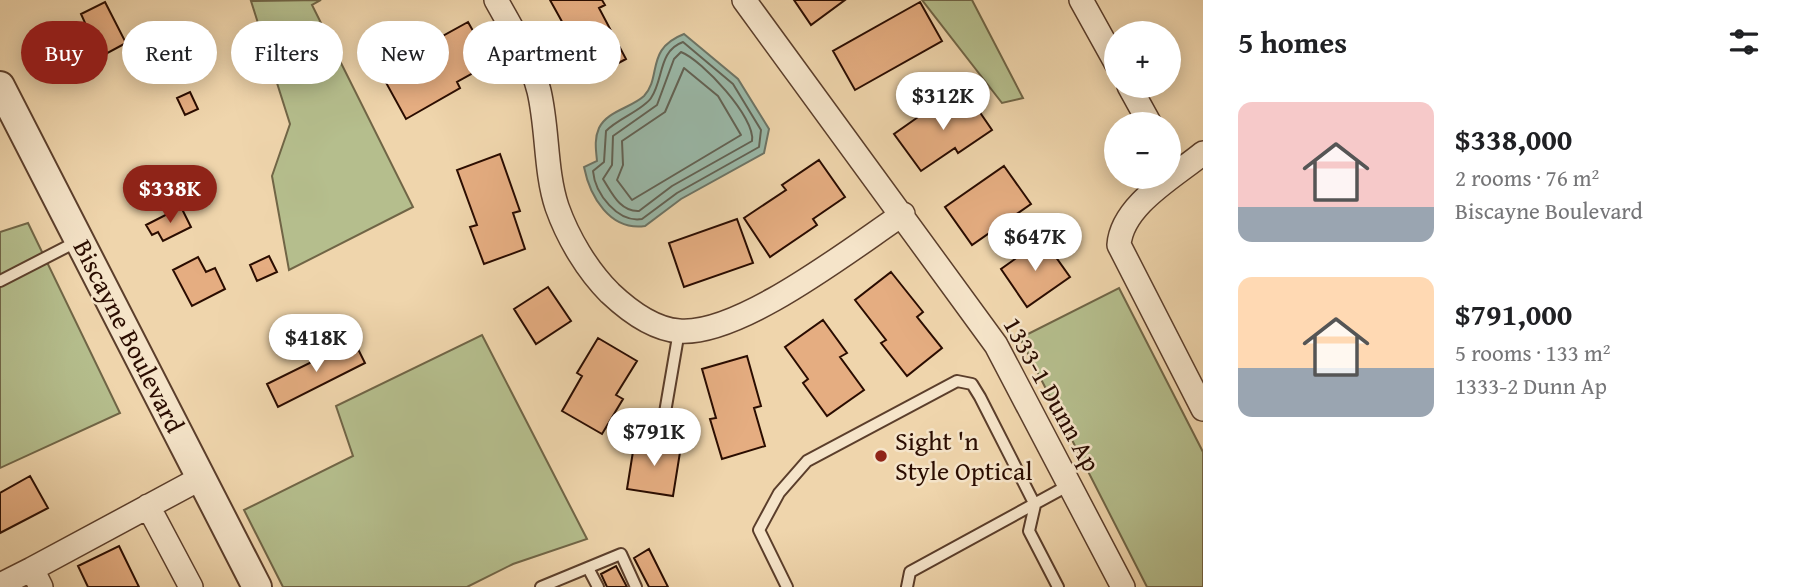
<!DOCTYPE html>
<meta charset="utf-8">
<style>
:root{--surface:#fff;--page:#f6f6f6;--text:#202124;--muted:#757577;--accent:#8f2418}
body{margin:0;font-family:"Gentium Book Plus",serif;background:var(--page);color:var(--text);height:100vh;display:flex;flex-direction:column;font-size:26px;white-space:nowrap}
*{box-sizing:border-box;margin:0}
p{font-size:23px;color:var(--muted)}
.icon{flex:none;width:38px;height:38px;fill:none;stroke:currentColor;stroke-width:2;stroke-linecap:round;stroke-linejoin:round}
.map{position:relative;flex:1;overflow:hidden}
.side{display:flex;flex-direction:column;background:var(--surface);width:595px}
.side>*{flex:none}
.top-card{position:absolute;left:21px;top:21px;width:665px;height:63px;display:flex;gap:14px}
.controls{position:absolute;left:1104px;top:21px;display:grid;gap:14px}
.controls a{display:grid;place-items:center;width:77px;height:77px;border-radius:50%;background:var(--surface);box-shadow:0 4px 18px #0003;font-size:35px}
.price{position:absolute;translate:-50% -60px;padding:0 16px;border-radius:24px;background:#fff;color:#222;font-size:23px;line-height:46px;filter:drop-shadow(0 2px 4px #0008)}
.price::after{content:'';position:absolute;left:50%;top:42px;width:21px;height:16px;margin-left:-10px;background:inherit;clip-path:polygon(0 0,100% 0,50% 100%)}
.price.on{background:var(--accent);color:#fff}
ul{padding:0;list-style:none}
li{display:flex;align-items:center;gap:21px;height:175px;padding:0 35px}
li span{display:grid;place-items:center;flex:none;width:196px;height:140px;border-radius:14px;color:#555}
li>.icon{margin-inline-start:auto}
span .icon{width:84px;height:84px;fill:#fffc;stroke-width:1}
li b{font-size:30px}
h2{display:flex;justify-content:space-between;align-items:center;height:84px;padding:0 35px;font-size:30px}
.pill{padding:0 24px;border-radius:32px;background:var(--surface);box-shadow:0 4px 18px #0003;font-size:24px;line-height:63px}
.pill.on{background:var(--accent);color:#fff}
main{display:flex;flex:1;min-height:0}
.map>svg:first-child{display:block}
</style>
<main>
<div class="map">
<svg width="1203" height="587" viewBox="0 0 1203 587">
<rect width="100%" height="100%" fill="#efd5ac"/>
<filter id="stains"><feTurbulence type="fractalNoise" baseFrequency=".00286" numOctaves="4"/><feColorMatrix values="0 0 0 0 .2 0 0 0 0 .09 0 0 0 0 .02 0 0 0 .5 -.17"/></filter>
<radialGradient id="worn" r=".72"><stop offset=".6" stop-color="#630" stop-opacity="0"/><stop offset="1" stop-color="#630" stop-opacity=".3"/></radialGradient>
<path fill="#b5be8d" stroke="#706546" stroke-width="2" d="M 321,0 L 312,5 L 413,207 L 289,270 L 272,176 L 290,124 L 251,1 Z
M 922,0 L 972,0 L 1023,98 L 1002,103 Z
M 28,223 L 120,413 L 0,468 L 0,232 Z
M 1119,288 L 1203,452 L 1203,587 L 1147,587 L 1020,338 Z
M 482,335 L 587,539 L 513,564 L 467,587 L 283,587 L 244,510 L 353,456 L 336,406 Z"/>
<path fill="#9ab9a9" stroke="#6d7465" stroke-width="2" d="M 684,34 L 738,79 L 769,129 L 764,153 L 681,199 L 645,226 C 610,231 590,197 584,167 L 597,161 C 596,150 594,139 599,128 C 607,111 631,108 644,96 C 662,77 645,49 684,34 Z"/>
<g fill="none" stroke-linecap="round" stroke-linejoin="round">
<path stroke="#626254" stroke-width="2" d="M 683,42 L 733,84 L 761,130 L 759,147 L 677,193 L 642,219 C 618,223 595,194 593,171 L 604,162 L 606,131 C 617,119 643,110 651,98 C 664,79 658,51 683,42 Z
M 681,52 C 702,60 756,118 752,141 L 672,186 L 639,211 C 620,212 612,193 603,179 L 612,165 L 613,136 L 657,105 L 674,59 Z
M 684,68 L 718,96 L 741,135 L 632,200 L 617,180 L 623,165 L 622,141 L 665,112 Z"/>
</g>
<path fill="#e5ad81" stroke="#2a0c00" stroke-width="2" d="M 550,0 L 602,0 L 605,5 L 599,8 L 626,59 L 587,80 L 559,30 L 565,27 Z
M 794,0 L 845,0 L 811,25 Z
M 105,2 L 126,43 L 102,56 L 97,47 L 89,51 L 78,29 L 86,25 L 81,14 Z
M 920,2 L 942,41 L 855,90 L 833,51 Z
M 468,22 L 491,63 L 457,82 L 460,88 L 406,119 L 384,79 L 436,49 L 432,42 Z
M 190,92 L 198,109 L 185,115 L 177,98 Z
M 966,92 L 992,130 L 958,153 L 955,148 L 921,171 L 894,134 L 928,110 L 932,115 Z
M 500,154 L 520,211 L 513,213 L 525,249 L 484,264 L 470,227 L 477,225 L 457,170 Z
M 819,160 L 845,197 L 813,219 L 817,225 L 770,257 L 744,218 L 786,190 L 782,185 Z
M 1004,166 L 1031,204 L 972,245 L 945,207 Z
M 181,207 L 191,227 L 163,241 L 158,232 L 152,235 L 146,225 Z
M 737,219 L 753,263 L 684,287 L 669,243 Z
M 1043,239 L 1070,277 L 1027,307 L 1001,269 Z
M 269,256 L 277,272 L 257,281 L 250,265 Z
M 198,257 L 206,272 L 215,268 L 225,289 L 192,306 L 173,270 Z
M 891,272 L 923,312 L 917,317 L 942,348 L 907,376 L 881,343 L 886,340 L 855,300 Z
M 548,287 L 571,321 L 536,344 L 514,309 Z
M 823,320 L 847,353 L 840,357 L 864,390 L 827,416 L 803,383 L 808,379 L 785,347 Z
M 598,338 L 637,361 L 616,395 L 623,399 L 602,434 L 562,411 L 582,376 L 577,373 Z
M 354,341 L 365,363 L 278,407 L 267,384 Z
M 747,356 L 761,406 L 754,408 L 765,446 L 722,459 L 710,419 L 716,418 L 702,369 Z
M 635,439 L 681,446 L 673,496 L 627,489 Z
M 30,476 L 48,508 L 0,533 L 0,493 Z
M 119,546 L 139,587 L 88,587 L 78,566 Z
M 649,549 L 668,587 L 649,587 L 634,558 Z
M 616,566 L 627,587 L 607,587 L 601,574 Z"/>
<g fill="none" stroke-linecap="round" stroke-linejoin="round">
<g stroke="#5b3e2b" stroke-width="14">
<path id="service" d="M 0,281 L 78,241
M 663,424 L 679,331
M 588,568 L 598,587
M 541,587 L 621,554 L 636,587
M 787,587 L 759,530 L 779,493 L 807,461 L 957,381 L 972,384 L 980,397 L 1035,505 L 1029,531 L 1058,587
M 907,587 L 910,572 L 1071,484"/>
</g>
<g stroke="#5b3e2b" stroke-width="26">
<path id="minor" d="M 496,0 C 512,29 531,59 539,91 C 548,129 545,171 557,207 C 568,238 587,270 610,293 C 628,310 652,329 679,331 C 740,336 852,248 903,214
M 744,0 L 996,345 L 1123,587
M 1081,0 L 1116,63
M 1129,86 L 1150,124
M 1203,153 C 1174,177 1122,205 1119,245 L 1203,409
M 148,506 L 191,587
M 32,569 L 201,478
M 0,585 L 32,569 L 41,587"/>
</g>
<g stroke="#5b3e2b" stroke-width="32">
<path id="tertiary" d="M 0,86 L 257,587"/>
</g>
<use href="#service" stroke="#f5e4c9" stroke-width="10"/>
<use href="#minor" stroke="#f5e4c9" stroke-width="23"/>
<use href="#tertiary" stroke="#f5e4c9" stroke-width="28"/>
</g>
<circle fill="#8f2418" stroke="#f5e4c9" stroke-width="2.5" cx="881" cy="456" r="7"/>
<g text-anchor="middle" stroke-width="5" stroke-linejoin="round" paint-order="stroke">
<g font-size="26" fill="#2a0c00" stroke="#f5e4c9">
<text transform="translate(129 336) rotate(63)" y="9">Biscayne Boulevard</text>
<text transform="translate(1052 394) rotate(61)" y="9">1333-1 Dunn Ap</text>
</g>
<g font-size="26" fill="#2a0c00" stroke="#f5e4c9" text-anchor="start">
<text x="895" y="450">Sight 'n<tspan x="895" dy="30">Style Optical</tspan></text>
</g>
</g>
<rect width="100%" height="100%" filter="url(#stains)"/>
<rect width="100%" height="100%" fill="url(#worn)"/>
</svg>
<div class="controls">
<a>+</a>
<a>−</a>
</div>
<b class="price" style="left:943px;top:132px">$312K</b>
<b class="price on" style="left:170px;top:225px">$338K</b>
<b class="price" style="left:1035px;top:273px">$647K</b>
<b class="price" style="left:316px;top:374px">$418K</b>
<b class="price" style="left:654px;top:468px">$791K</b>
<div class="top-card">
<a class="pill on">Buy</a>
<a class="pill">Rent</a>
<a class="pill">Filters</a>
<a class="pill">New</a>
<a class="pill">Apartment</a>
</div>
</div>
<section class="side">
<h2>5 homes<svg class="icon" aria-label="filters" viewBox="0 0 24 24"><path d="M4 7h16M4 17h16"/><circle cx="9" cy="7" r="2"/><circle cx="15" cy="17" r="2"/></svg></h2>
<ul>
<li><span style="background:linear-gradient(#f6c9c9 75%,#9aa5b1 0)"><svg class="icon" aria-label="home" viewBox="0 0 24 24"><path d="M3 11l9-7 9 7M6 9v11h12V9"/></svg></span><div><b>$338,000</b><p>2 rooms · 76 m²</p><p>Biscayne Boulevard</p></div></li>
<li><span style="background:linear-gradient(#ffd9b3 65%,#9aa5b1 0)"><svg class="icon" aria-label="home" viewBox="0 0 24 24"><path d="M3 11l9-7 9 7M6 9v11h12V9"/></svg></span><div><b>$791,000</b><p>5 rooms · 133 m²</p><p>1333-2 Dunn Ap</p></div></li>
</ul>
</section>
</main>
